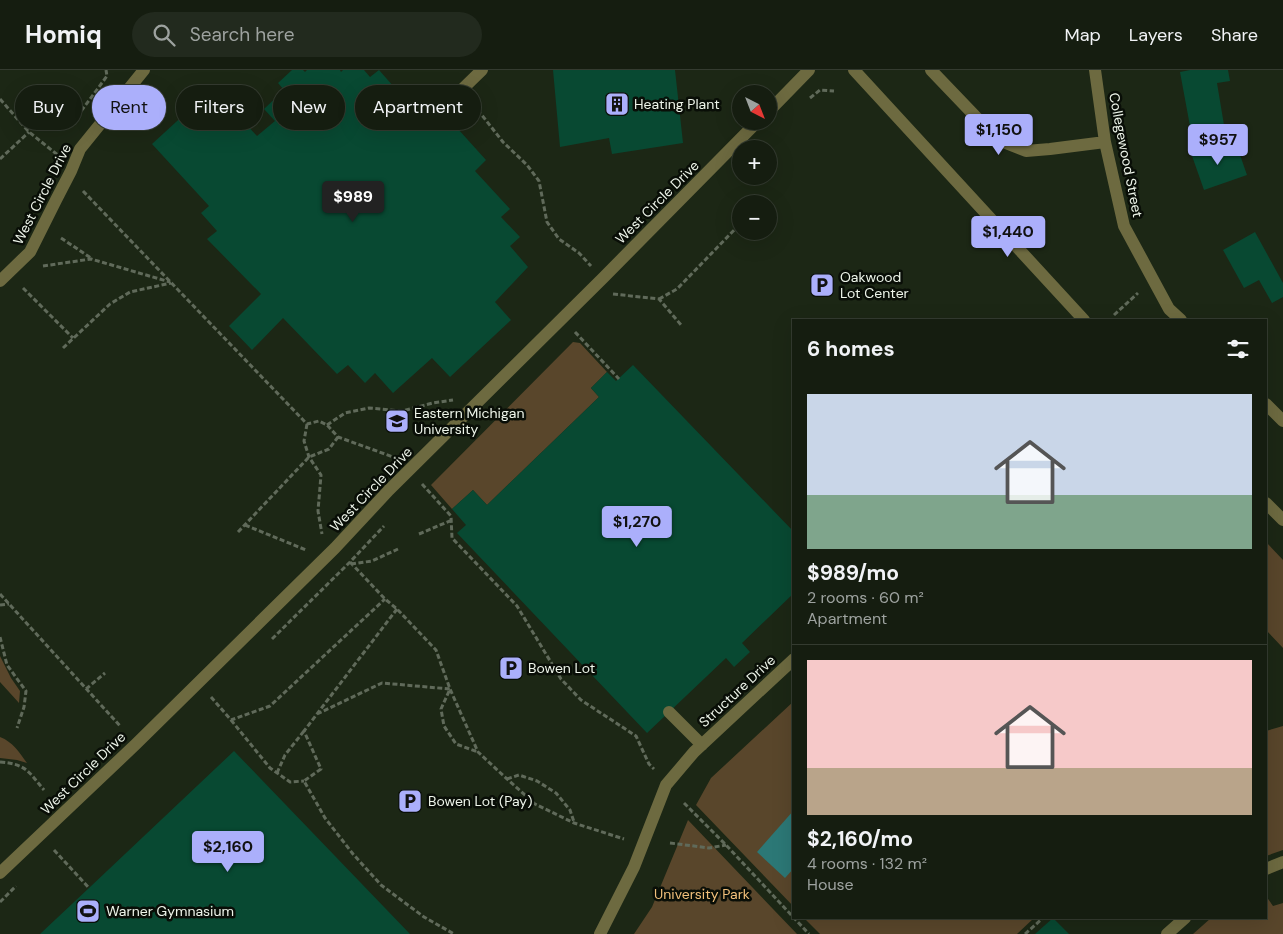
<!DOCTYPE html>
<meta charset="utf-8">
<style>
:root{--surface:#151d10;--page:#222a1e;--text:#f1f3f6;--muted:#9da29f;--line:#343b30;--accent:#abaffb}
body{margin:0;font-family:"DM Sans",sans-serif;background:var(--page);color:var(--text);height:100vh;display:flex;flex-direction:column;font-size:19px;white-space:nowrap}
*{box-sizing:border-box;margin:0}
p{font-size:16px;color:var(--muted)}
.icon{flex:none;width:28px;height:28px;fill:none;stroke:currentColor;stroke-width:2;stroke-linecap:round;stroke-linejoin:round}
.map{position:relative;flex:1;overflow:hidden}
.panel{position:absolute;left:792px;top:249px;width:475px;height:600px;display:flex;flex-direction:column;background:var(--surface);border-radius:0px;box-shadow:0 5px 20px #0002,0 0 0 1px var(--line)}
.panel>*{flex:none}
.top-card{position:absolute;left:15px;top:15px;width:475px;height:45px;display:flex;gap:10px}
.needle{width:32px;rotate:138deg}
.buttons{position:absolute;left:732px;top:15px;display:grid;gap:10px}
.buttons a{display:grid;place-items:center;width:45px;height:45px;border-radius:50%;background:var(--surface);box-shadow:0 5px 20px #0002,0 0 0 1px var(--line);font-size:25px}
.price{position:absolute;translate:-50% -42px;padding:0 11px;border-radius:5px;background:var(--accent);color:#111;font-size:16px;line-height:32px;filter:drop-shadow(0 1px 2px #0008)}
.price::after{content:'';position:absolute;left:50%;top:30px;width:15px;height:11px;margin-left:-8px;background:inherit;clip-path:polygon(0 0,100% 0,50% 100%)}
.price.active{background:#222;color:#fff}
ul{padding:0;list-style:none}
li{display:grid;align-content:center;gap:10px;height:265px;padding:0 15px}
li+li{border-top:1px solid var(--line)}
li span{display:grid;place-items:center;height:155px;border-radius:0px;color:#555}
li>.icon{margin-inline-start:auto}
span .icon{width:90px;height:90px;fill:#fffc;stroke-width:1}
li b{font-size:21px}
h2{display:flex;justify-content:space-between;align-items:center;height:60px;padding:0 15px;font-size:21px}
.chip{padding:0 18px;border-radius:22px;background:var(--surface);box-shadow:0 5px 20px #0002,0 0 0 1px var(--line);font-size:18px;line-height:45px}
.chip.active{background:var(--accent);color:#111}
header{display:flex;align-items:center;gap:30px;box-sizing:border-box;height:70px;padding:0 25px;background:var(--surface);border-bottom:1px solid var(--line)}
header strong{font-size:24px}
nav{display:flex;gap:28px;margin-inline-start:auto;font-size:18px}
.search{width:350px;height:45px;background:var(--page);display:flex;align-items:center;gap:12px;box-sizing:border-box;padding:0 18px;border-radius:28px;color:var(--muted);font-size:19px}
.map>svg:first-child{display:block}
</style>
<header>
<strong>Homiq</strong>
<div class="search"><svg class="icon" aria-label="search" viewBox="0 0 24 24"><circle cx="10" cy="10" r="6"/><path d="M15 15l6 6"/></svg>Search here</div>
<nav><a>Map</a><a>Layers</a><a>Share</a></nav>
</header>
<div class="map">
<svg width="1283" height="864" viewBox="0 0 1283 864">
<rect width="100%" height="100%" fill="#1c2715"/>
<path fill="#59462b" d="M 573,272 L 580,273 L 607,302 L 591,318 L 599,327 L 487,435 L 473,420 L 452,439 L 431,415 Z
M 1266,472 L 1283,490 L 1283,578 L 1266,560 Z
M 0,586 L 11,608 L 20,621 L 19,633 L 0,612 Z
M 794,631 L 794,837 L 696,735 L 711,708 Z
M 1283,656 L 1283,780 L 1266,786 L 1266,661 Z
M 0,667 C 13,672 19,682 27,693 L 17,690 L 0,688 Z
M 688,750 L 797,864 L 634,864 L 652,837 Z
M 1266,826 L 1273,836 L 1283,833 L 1283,864 L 1193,864 L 1211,848 L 1266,848 Z
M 804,848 L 1034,848 L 1017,864 L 820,864 Z"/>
<path fill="#2c7876" d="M 794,740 L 794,798 L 785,808 L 757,782 Z"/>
<path fill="#084932" d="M 292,0 L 303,0 L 305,2 L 307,0 L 340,0 L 341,2 L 343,0 L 364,0 L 370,7 L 379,0 L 416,42 L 430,28 L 486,90 L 475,101 L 510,139 L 501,147 L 520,167 L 510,176 L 528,197 L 495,232 L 511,250 L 450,307 L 432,288 L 393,323 L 375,303 L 365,313 L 348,295 L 337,304 L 283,248 L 252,280 L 229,256 L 261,224 L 207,169 L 217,161 L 201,143 L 209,136 L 152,74 L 213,18 L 257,66 L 275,51 L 264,39 L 284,20 L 278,13 Z
M 553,0 L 675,0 L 683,73 L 612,84 L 609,68 L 560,77 Z
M 1190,0 L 1228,0 L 1230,11 L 1217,13 L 1225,61 L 1192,67 L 1180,2 Z
M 1223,73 L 1227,85 L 1239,82 L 1247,105 L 1204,120 L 1191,83 Z
M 1255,162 L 1283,213 L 1283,227 L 1272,233 L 1259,210 L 1244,218 L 1223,180 Z
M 633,295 L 794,462 L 794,523 L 742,573 L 750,582 L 734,597 L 726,588 L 647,663 L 457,463 L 466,455 L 452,439 L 473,420 L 487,435 L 599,327 L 591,318 L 607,302 L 616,311 Z
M 234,681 L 410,864 L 40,864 L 89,818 Z
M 1053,848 L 1069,864 L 1035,864 Z"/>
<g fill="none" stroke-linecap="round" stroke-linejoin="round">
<path stroke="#606a5a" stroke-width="3" stroke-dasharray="5 2.5" stroke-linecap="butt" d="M 810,28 L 820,20 L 834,21
M 0,29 L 29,62 L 59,86
M 471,36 L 481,44 L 503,72 L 527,95 L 539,111 L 547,152 L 559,169 L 579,183 L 591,196
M 74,54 L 79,44 L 107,6 L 106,0
M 0,89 L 29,62
M 83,121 L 307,354 L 319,351 L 327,355 L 338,367 L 396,388
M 752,161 L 757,163
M 61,168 L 91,188
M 43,196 L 91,189 L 170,212
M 23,218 L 73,268
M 613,224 L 659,229 L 682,256
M 659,229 L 677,219 L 739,155 L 741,156
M 1114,245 L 1138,223
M 575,262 L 619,309
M 63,278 L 110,234 L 130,222 L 171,213
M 307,354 L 304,371 L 309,387 L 321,405 L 318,441 L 322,464
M 327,355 L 345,343 L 369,338 L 402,341 L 433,333 L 453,330
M 422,414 L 451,446 L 452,468 L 517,536 L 561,609 L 581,630 L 636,666 L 649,694 L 654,699
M 245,455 L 306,480
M 238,462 L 309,387 L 329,379 L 338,367
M 419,464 L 452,450
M 350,492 L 385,529 L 397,539 L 436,580 L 450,619 L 478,682 L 507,709 L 535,734 L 574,753 L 624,769
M 351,494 L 372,491 L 398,479
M 0,524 L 121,657
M 0,535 L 9,534
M 397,539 L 304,661 L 321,699 L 304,711 L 325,748 L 353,784 L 381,815 L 424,847 L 454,864
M 0,567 L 7,595 L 26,621 L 24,637 L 17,658
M 272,569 L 350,492 L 384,456
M 86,619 L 105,603
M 211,627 L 231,650 L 270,636 L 385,529
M 317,644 L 382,613 L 450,619 L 441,639 L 444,656 L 456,674 L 478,682
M 231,650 L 270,698 L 290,712 L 304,711
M 0,692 C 26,694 28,701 44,720
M 277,703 L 285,685 L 304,661
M 507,709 L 519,705 L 537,711 L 556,723 L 570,740 L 574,752
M 684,733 L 726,775 L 809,864
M 670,773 L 709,778 L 726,775
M 54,780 L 89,818
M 0,832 L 16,816
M 1025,864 L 1043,848"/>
<path stroke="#6d6a40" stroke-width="12" d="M 854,0 L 1084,250
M 931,0 L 998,70 L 1026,81 L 1050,79 L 1105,72
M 1095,0 L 1105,72 L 1124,156 L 1169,239 L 1181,250
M 446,35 L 482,0
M 769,41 L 809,0
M 0,211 L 30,182 L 56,130 L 71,101 L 80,79 L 144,0
M 1266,334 L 1283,351
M 1266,433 L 1283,450
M 669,642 L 702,675
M 1266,799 L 1283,792
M 0,803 L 136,674 L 335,478 L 389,420 L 603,208 L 758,51
M 600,864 L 634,797 L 666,715 L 694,682 L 794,589
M 1167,864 L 1185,848"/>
</g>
<defs>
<g id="building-square" transform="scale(1.25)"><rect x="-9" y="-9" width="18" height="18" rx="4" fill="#abaffb" stroke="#090e07"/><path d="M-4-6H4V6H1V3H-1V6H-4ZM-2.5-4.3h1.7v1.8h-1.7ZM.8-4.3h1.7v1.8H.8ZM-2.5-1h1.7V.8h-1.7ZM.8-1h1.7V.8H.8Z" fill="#111"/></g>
<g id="parking-square" transform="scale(1.25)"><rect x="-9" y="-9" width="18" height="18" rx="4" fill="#abaffb" stroke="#090e07"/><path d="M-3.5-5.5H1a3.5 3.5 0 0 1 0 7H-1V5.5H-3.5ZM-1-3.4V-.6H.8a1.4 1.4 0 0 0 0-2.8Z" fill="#111"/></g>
<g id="university-square" transform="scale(1.25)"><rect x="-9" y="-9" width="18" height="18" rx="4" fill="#abaffb" stroke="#090e07"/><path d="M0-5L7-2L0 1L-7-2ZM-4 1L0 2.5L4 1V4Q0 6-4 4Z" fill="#111"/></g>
<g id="stadium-square" transform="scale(1.25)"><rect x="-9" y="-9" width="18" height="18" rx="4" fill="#abaffb" stroke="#090e07"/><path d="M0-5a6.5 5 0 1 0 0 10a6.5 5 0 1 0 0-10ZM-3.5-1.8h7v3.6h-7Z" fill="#111"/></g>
</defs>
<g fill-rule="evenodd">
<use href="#building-square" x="617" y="34"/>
<use href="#parking-square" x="822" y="215"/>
<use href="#university-square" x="397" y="351"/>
<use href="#parking-square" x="511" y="598"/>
<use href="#parking-square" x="410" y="731"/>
<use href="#stadium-square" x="88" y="841"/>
</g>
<g text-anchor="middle" stroke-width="5" stroke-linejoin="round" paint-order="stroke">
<g font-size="14" fill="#eef5ea" stroke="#090e07" text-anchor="start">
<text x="634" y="39">Heating Plant</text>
<text x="840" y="212">Oakwood<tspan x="840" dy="16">Lot Center</tspan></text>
<text x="414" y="348">Eastern Michigan<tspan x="414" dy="16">University</tspan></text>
<text x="528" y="603">Bowen Lot</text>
<text x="428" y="736">Bowen Lot (Pay)</text>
<text x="106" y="846">Warner Gymnasium</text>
</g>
<g font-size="14" fill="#eef5ea" stroke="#090e07">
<text transform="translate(1126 85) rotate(79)" y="5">Collegewood Street</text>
<text transform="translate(42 124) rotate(-63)" y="5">West Circle Drive</text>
<text transform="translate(657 132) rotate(-45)" y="5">West Circle Drive</text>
<text transform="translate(371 419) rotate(-46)" y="5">West Circle Drive</text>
<text transform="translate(737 621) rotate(-43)" y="5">Structure Drive</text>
<text transform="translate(83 703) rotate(-44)" y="5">West Circle Drive</text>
</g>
<g font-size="14" fill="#f2c07b" stroke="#090e07">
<text x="702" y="829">University Park</text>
</g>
</g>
</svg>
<div class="buttons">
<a><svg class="needle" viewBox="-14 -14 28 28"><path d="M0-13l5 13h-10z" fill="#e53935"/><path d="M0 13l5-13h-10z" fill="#9da29f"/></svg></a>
<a>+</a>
<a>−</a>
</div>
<b class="price" style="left:999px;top:86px">$1,150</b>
<b class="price" style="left:1218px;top:96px">$957</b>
<b class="price active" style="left:353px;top:153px">$989</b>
<b class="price" style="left:1008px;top:188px">$1,440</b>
<b class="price" style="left:637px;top:478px">$1,270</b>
<b class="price" style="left:228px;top:803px">$2,160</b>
<div class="top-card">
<a class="chip">Buy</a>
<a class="chip active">Rent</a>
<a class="chip">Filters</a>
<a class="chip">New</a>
<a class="chip">Apartment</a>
</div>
<section class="panel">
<h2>6 homes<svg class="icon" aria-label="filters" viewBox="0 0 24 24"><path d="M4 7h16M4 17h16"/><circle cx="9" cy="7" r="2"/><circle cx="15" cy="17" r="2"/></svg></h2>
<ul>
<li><span style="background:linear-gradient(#c9d6e8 65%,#7fa58c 0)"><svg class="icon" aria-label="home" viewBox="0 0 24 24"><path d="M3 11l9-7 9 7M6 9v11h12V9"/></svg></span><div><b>$989/mo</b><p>2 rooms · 60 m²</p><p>Apartment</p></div></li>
<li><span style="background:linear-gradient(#f6c9c9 70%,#b9a48a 0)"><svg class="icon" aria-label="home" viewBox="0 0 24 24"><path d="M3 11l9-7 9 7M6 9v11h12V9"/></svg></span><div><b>$2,160/mo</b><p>4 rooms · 132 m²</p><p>House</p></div></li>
</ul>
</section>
</div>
